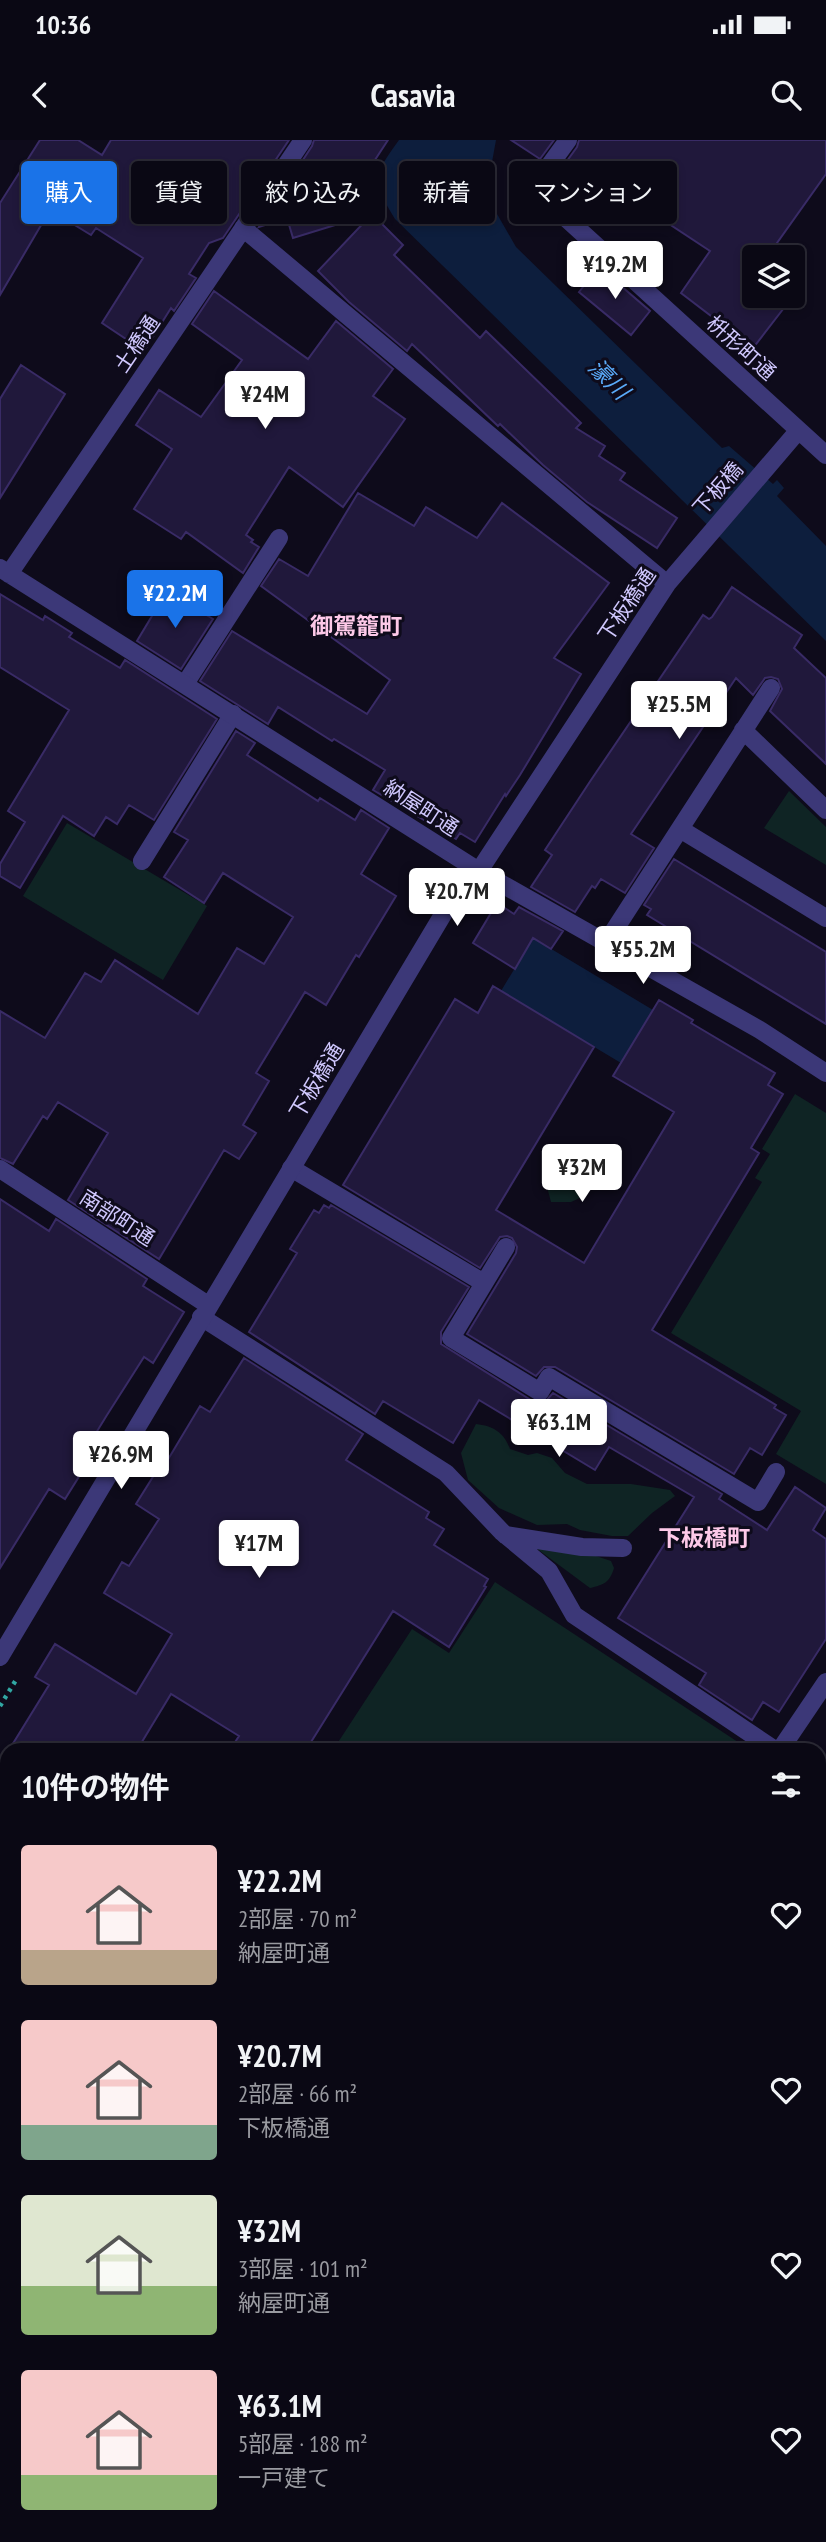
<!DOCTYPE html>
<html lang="ja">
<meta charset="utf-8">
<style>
:root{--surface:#0a0814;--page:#181622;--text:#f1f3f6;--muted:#999aa0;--line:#2a2934;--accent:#1a73e8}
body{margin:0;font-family:"PT Sans Narrow","Noto Sans JP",sans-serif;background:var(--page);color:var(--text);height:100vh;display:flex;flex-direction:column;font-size:26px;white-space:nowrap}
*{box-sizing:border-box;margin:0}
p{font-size:23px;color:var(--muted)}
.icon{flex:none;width:38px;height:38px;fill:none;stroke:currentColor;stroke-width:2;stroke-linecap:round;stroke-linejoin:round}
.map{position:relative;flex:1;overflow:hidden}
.sheet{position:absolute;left:0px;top:1603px;width:826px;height:800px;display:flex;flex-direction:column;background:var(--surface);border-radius:21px 21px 0 0;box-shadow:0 4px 10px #0003,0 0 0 2px var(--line)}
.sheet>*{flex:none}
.guide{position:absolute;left:21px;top:21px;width:784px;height:63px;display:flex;gap:14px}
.tools{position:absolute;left:742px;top:105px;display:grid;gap:14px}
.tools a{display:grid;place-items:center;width:63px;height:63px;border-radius:7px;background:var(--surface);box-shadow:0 4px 10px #0003,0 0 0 2px var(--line);font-size:35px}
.price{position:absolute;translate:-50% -60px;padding:0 16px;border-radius:7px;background:#fff;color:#222;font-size:23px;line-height:46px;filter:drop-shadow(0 2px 4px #0008)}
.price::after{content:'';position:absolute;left:50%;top:42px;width:21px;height:16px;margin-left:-10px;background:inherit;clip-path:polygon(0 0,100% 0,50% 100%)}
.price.on{background:var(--accent);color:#fff}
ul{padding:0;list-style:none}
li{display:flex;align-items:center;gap:21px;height:175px;padding:0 21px}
li span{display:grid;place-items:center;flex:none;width:196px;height:140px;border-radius:7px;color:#555}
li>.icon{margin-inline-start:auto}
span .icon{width:84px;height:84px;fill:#fffc;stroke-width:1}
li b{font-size:30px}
h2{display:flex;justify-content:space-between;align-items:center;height:84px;padding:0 21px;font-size:30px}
.tag{padding:0 24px;border-radius:7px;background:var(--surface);box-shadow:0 4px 10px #0003,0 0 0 2px var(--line);font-size:24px;line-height:63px}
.tag.on{background:var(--accent);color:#fff}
.status{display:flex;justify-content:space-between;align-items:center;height:49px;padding:0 35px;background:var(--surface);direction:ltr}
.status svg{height:19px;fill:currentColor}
header{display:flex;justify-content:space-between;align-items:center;height:91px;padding:0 21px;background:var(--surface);font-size:32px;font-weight:700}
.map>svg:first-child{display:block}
</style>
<div class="status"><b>10:36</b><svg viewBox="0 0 49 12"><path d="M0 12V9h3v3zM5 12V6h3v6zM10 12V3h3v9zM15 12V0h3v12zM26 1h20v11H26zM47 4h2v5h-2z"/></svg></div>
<header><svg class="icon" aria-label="back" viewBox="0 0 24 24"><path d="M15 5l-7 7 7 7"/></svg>Casavia<svg class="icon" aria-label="search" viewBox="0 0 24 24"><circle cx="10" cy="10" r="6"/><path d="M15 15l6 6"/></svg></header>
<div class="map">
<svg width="826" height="2402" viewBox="0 0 826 2402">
<rect width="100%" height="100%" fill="#0e0b1b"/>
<path fill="#0f2424" d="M 789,651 L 826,687 L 826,725 L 764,688 Z
M 67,683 L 207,766 L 163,840 L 23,756 Z
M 795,954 L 826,973 L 826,1344 L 776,1314 L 801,1271 L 671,1193 L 762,1042 L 755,1038 L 770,1014 L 762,1009 Z
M 590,1012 L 601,1021 L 599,1039 L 582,1057 L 571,1062 L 551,1062 L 547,1047 L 565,1023 Z
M 476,1284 C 493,1286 504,1292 510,1309 L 528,1315 L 537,1313 L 552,1318 L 565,1333 L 587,1344 L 631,1344 L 670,1350 L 675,1356 L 652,1373 L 628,1396 L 612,1396 L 580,1390 L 567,1384 L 537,1385 L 499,1368 L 468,1340 L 461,1313 Z
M 536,1408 L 596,1416 L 611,1421 L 614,1428 C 610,1442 604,1445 590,1448 Z
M 495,1442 L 750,1610 L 333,1610 L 412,1489 L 449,1513 Z"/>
<path fill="#0d1e3d" d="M 399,0 L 496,0 L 490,33 L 497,74 L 516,107 L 722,308 L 729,306 L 773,344 L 777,340 L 784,348 L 777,356 L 826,406 L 826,501 L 395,79 C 371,40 373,36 399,0 Z
M 533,798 L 653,870 L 621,923 L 501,851 Z"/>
<path fill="#20183b" stroke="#392b66" stroke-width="2" d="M 40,0 L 78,0 L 102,15 L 111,0 L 289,0 L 223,98 L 209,103 L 189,134 L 196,138 L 174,171 L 171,168 L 144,211 L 102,183 L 143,118 L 96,88 L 91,95 L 50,70 L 0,155 L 0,63 Z
M 314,0 L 388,0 L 352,55 L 371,74 L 293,98 L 287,78 L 259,87 L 312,6 Z
M 511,0 L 554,0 L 540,19 Z
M 579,0 L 826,0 L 826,34 L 767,117 L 754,117 L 754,156 L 777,156 L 787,164 L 753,208 L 681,153 L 710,111 L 628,57 L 618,72 L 559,32 L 577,7 Z
M 372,74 L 403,105 L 394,115 L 480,198 L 486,191 L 581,283 L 576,288 L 605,306 L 599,316 L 625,333 L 620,340 L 677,378 L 657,408 L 587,362 L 543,325 L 500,284 L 498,286 L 412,204 L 407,211 L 349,162 L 318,131 Z
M 599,127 L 650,171 L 631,195 L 579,152 Z
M 214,151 L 308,219 L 336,181 L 393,229 L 373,256 L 405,279 L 343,367 L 289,327 L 246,395 L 253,400 L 251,402 L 259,407 L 243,433 L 186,392 L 181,399 L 134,369 L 172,309 L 136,285 L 159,250 L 201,277 L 242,220 L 192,184 Z
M 21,225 L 65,254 L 0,358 L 0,259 Z
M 358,353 L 414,386 L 426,367 L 477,398 L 502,363 L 609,443 L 554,518 L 581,534 L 520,635 L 506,656 L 505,654 L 475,702 L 460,693 L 456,699 L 373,650 L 385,630 L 334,599 L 332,601 L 278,567 L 268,584 L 200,541 L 232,491 L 367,574 L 390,540 L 261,446 L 279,419 L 308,436 Z
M 732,447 L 802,495 L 794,508 L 826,538 L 826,624 L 770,571 L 782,549 L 778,539 L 771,537 L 765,538 L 753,555 L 736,538 L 631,694 L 654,708 L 625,753 L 601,739 L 595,748 L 592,746 L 575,772 L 531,747 L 552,715 L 545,710 L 591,640 L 703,475 L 709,479 L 712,477 Z
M 167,451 L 213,479 L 181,529 L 137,501 Z
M 0,454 L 43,480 L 45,476 L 72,493 L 69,497 L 120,528 L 125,520 L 217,579 L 154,680 L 129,665 L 117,684 L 106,677 L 94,696 L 63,676 L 20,748 L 0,736 L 0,724 L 25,682 L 8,671 L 69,570 L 0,527 Z
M 236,591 L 255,603 L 247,615 L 318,661 L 320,658 L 355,680 L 361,670 L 389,688 L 361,734 L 396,756 L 359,817 L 356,815 L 326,865 L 305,852 L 256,933 L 269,941 L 243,985 L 256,993 L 239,1019 L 224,1010 L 159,1119 L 68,1060 L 108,993 L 58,962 L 47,979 L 43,976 L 13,1024 L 0,1018 L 0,871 L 45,898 L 85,833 L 101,842 L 115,820 L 198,874 L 237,808 L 264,824 L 293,777 L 223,733 L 204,763 L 164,737 L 188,700 L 174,692 Z
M 674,719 L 826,812 L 826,884 L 647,775 L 651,769 L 644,765 Z
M 497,763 L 514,774 L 519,767 L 563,791 L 551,809 L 533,798 L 515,829 L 473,803 Z
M 493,846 L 594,907 L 496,1070 L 584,1123 L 674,972 L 613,936 L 659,860 L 693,880 L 691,883 L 775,933 L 768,945 L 783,954 L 751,1008 L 759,1013 L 652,1190 L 776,1265 L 774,1268 L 786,1275 L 762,1315 L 750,1308 L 734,1334 L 555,1227 L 544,1227 L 536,1236 L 467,1194 L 516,1113 L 517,1107 L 512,1098 L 507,1096 L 500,1097 L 480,1128 L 343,1045 L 455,859 L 478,873 Z
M 0,1059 L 49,1091 L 56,1079 L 147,1139 L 143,1146 L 184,1172 L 153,1223 L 144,1217 L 107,1275 L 88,1306 L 95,1311 L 65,1359 L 49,1349 L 0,1428 Z
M 324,1065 L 329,1068 L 331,1065 L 469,1147 L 441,1192 L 441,1204 L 534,1262 L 545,1262 L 553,1253 L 722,1354 L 719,1359 L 767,1390 L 795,1347 L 826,1368 L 813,1390 L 826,1399 L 826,1499 L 779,1572 L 763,1562 L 752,1580 L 699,1545 L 706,1533 L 618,1478 L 694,1357 L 609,1307 L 595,1330 L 479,1260 L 453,1303 L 383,1261 L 375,1274 L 249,1192 L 297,1113 L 290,1109 L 314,1070 L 319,1073 Z
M 244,1218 L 363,1294 L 346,1320 L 429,1372 L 426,1378 L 444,1389 L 434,1405 L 488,1439 L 484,1446 L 486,1447 L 449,1507 L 393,1471 L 306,1610 L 230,1610 L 239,1596 L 171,1554 L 137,1610 L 9,1610 L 49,1545 L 35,1537 L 55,1504 L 136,1554 L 172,1494 L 104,1453 L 122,1422 L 129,1426 L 159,1379 L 136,1364 L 161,1324 L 164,1326 L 200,1266 L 210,1272 Z"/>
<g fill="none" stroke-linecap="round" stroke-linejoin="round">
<path stroke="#31a7a3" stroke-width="4.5" stroke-dasharray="3.5 5" stroke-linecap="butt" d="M 0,1566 L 16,1540
M 819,1877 L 826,1866"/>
<path stroke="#3c3878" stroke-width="18" d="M 185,544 L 279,398
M 743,590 L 826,670
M 680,689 L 826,778
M 142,721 L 233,574
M 606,803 L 771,548
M 291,1028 L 484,1143
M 506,1107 L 451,1198 L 540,1252 L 549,1237 L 758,1362 L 776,1332
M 201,1177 L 446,1333 L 502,1392 L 549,1431 L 574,1475 L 775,1610
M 505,1395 L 582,1407 L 623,1408
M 780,1610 L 826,1542
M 819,1825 L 826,1814"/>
<path stroke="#3c3878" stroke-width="18" d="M 568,0 L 533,48 L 826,315
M 243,88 L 667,444
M 0,428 L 479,731 L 760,890 L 826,933
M 9,434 L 303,0
M 0,1029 L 208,1165
M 0,1517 L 454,756 L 479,731 L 667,444 L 798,291
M 313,2402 L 317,2396"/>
<path stroke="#3c3878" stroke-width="18" d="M 0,1770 L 7,1774
M 819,2292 L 826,2297"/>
</g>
<g text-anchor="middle" stroke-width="6" stroke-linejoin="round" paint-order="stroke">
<g font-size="21" fill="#cfc7fd" stroke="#0e0b1b">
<text transform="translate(137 204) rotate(-56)" y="7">土橋通</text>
<text transform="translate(741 208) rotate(42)" y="7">枡形町通</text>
<text transform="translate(718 349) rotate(-49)" y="7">下板橋</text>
<text transform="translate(627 465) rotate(-56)" y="7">下板橋通</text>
<text transform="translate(421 668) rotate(33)" y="7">納屋町通</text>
<text transform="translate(317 941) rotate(-59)" y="7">下板橋通</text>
<text transform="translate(117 1078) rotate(33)" y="7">南部町通</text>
</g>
<g font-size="23" font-style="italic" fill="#5aaaf8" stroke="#0e0b1b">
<text transform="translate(609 239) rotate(45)" y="8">濠川</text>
</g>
<g font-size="23" font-weight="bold" fill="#fdc9e8" stroke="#0e0b1b">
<text x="356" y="494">御駕籠町</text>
<text x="704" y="1406">下板橋町</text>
</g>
</g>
</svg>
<div class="tools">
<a><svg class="icon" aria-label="layers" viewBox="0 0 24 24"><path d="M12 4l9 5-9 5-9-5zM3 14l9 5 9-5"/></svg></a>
</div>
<b class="price" style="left:615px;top:161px">¥19.2M</b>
<b class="price" style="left:265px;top:291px">¥24M</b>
<b class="price on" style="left:175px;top:490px">¥22.2M</b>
<b class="price" style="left:679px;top:601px">¥25.5M</b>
<b class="price" style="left:457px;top:788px">¥20.7M</b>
<b class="price" style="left:643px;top:846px">¥55.2M</b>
<b class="price" style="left:582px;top:1064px">¥32M</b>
<b class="price" style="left:559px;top:1319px">¥63.1M</b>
<b class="price" style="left:121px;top:1351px">¥26.9M</b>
<b class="price" style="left:259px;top:1440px">¥17M</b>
<div class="guide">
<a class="tag on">購入</a>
<a class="tag">賃貸</a>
<a class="tag">絞り込み</a>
<a class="tag">新着</a>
<a class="tag">マンション</a>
</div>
<section class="sheet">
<h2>10件の物件<svg class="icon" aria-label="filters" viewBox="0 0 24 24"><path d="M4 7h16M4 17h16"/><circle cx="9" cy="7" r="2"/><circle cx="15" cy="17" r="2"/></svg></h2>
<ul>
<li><span style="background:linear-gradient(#f6c9c9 75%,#b9a48a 0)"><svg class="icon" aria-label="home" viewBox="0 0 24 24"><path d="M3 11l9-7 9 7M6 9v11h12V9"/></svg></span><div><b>¥22.2M</b><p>2部屋 · 70 m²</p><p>納屋町通</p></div><svg class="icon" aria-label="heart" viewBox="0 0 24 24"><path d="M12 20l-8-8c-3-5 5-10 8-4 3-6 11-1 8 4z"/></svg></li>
<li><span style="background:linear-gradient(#f6c9c9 75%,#7fa58c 0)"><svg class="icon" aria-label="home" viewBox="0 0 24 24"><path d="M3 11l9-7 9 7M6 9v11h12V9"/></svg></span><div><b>¥20.7M</b><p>2部屋 · 66 m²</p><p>下板橋通</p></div><svg class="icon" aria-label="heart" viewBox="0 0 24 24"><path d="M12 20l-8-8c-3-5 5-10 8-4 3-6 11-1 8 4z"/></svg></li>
<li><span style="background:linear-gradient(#dfe7d0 65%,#8fb573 0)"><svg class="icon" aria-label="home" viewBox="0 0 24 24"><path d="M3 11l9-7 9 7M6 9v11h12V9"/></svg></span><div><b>¥32M</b><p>3部屋 · 101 m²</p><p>納屋町通</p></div><svg class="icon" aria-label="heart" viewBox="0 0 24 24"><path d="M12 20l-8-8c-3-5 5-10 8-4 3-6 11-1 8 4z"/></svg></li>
<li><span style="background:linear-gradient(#f6c9c9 75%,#8fb573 0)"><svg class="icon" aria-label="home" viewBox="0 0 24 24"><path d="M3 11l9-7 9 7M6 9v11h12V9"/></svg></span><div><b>¥63.1M</b><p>5部屋 · 188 m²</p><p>一戸建て</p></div><svg class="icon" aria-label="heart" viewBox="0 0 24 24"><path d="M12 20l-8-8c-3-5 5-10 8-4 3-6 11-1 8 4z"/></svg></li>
</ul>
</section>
</div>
